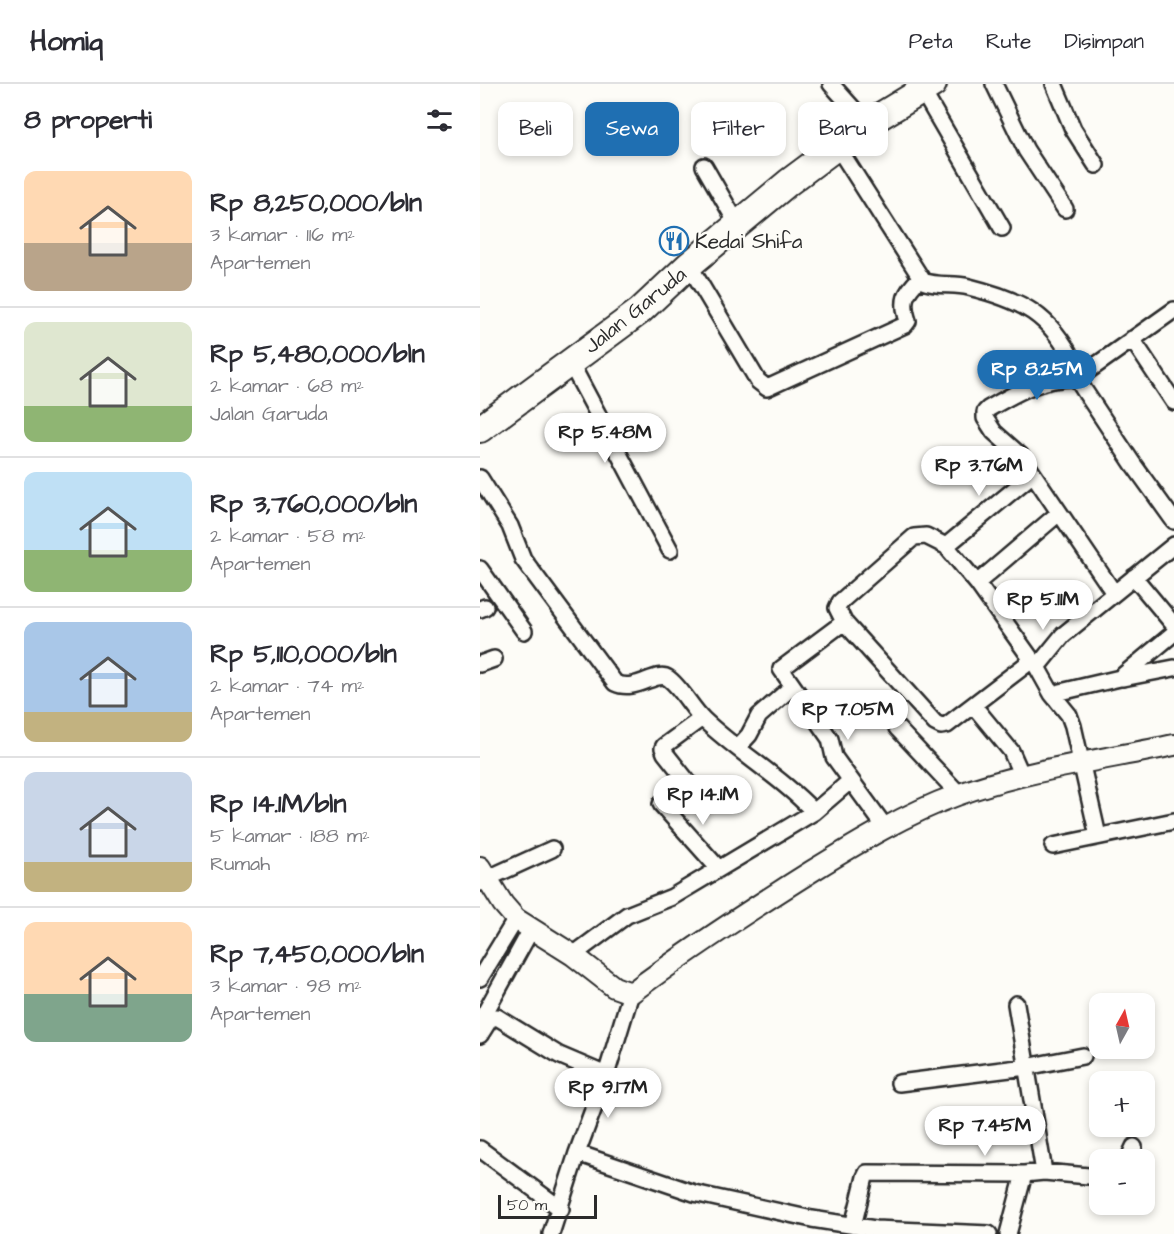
<!DOCTYPE html>
<html lang="id">
<meta charset="utf-8">
<style>
:root{--surface:#fff;--page:#f7f7f7;--text:#2b2b33;--muted:#7c7c81;--line:#e1e1e2;--accent:#1f6fb2}
body{margin:0;font-family:"Architects Daughter",sans-serif;background:var(--page);color:var(--text);height:100vh;display:flex;flex-direction:column;font-size:22px;white-space:nowrap}
*{box-sizing:border-box;margin:0}
p{font-size:20px;color:var(--muted)}
.icon{flex:none;width:33px;height:33px;fill:none;stroke:currentColor;stroke-width:2;stroke-linecap:round;stroke-linejoin:round}
.map{position:relative;flex:1;overflow:hidden}
.sheet{display:flex;flex-direction:column;background:var(--surface);width:480px}
.sheet>*{flex:none}
.top-card{position:absolute;left:18px;top:18px;width:570px;height:54px;display:flex;gap:12px}
.needle{width:39px;rotate:8deg}
.tools{position:absolute;left:609px;top:909px;display:grid;gap:12px}
.tools a{display:grid;place-items:center;width:66px;height:66px;border-radius:12px;background:var(--surface);box-shadow:0 3px 9px #0003;font-size:30px}
.scale{position:absolute;left:18px;bottom:15px;width:99px;box-sizing:border-box;padding-left:6px;border:3px solid #2b2b2b;border-top:0;font-size:16px;line-height:21px;white-space:nowrap;color:#2b2b2b;-webkit-text-stroke:4px #fdfcf7;paint-order:stroke}
.price{position:absolute;translate:-50% -51px;padding:0 14px;border-radius:21px;background:#fff;color:#222;font-size:20px;line-height:39px;filter:drop-shadow(0 2px 3px #0008)}
.price::after{content:'';position:absolute;left:50%;top:36px;width:18px;height:14px;margin-left:-9px;background:inherit;clip-path:polygon(0 0,100% 0,50% 100%)}
.price.on{background:var(--accent);color:#fff}
ul{padding:0;list-style:none}
li{display:flex;align-items:center;gap:18px;height:150px;padding:0 24px}
li+li{border-top:2px solid var(--line)}
li span{display:grid;place-items:center;flex:none;width:168px;height:120px;border-radius:12px;color:#555}
li>.icon{margin-inline-start:auto}
span .icon{width:72px;height:72px;fill:#fffc;stroke-width:1}
li b{font-size:26px}
h2{display:flex;justify-content:space-between;align-items:center;height:72px;padding:0 24px;font-size:26px}
.pill{padding:0 21px;border-radius:12px;background:var(--surface);box-shadow:0 3px 9px #0003;font-size:21px;line-height:54px}
.pill.on{background:var(--accent);color:#fff}
header{display:flex;align-items:center;gap:36px;box-sizing:border-box;height:84px;padding:0 30px;background:var(--surface);border-bottom:2px solid var(--line)}
header strong{font-size:28px}
nav{display:flex;gap:33px;margin-inline-start:auto;font-size:21px}
main{display:flex;flex:1;min-height:0}
.map>svg:first-child{display:block}
</style>
<header>
<strong>Homiq</strong>
<nav><a>Peta</a><a>Rute</a><a>Disimpan</a></nav>
</header>
<main>
<section class="sheet">
<h2>8 properti<svg class="icon" aria-label="filters" viewBox="0 0 24 24"><path d="M4 7h16M4 17h16"/><circle cx="9" cy="7" r="2"/><circle cx="15" cy="17" r="2"/></svg></h2>
<ul>
<li><span style="background:linear-gradient(#ffd9b3 60%,#b9a48a 0)"><svg class="icon" aria-label="home" viewBox="0 0 24 24"><path d="M3 11l9-7 9 7M6 9v11h12V9"/></svg></span><div><b>Rp 8,250,000/bln</b><p>3 kamar · 116 m²</p><p>Apartemen</p></div></li>
<li><span style="background:linear-gradient(#dfe7d0 70%,#8fb573 0)"><svg class="icon" aria-label="home" viewBox="0 0 24 24"><path d="M3 11l9-7 9 7M6 9v11h12V9"/></svg></span><div><b>Rp 5,480,000/bln</b><p>2 kamar · 68 m²</p><p>Jalan Garuda</p></div></li>
<li><span style="background:linear-gradient(#bfe0f5 65%,#8fb573 0)"><svg class="icon" aria-label="home" viewBox="0 0 24 24"><path d="M3 11l9-7 9 7M6 9v11h12V9"/></svg></span><div><b>Rp 3,760,000/bln</b><p>2 kamar · 58 m²</p><p>Apartemen</p></div></li>
<li><span style="background:linear-gradient(#a9c7e8 75%,#c2b280 0)"><svg class="icon" aria-label="home" viewBox="0 0 24 24"><path d="M3 11l9-7 9 7M6 9v11h12V9"/></svg></span><div><b>Rp 5,110,000/bln</b><p>2 kamar · 74 m²</p><p>Apartemen</p></div></li>
<li><span style="background:linear-gradient(#c9d6e8 75%,#c2b280 0)"><svg class="icon" aria-label="home" viewBox="0 0 24 24"><path d="M3 11l9-7 9 7M6 9v11h12V9"/></svg></span><div><b>Rp 14.1M/bln</b><p>5 kamar · 188 m²</p><p>Rumah</p></div></li>
<li><span style="background:linear-gradient(#ffd9b3 60%,#7fa58c 0)"><svg class="icon" aria-label="home" viewBox="0 0 24 24"><path d="M3 11l9-7 9 7M6 9v11h12V9"/></svg></span><div><b>Rp 7,450,000/bln</b><p>3 kamar · 98 m²</p><p>Apartemen</p></div></li>
</ul>
</section>
<div class="map">
<svg width="694" height="1150" viewBox="0 0 694 1150">
<rect width="100%" height="100%" fill="#fdfcf7"/>
<filter id="ink" filterUnits="userSpaceOnUse"><feTurbulence type="fractalNoise" baseFrequency=".0167" numOctaves="2"/><feDisplacementMap in="SourceGraphic" scale="12" xChannelSelector="R" yChannelSelector="G"/><feConvolveMatrix kernelMatrix="1 2 1 2 8 2 1 2 1" color-interpolation-filters="sRGB"/></filter>
<g filter="url(#ink)">
<g fill="none" stroke-linecap="round" stroke-linejoin="round">
<g stroke="#2b2b2b" stroke-width="20">
<path id="minor" d="M 351,0 L 387,40
M 514,0 L 546,66 L 585,125
M 574,0 L 593,45 L 616,81
M 442,6 L 522,144
M 357,62 L 443,197 C 457,203 474,199 489,203 C 541,216 571,230 595,281 C 597,285 596,290 598,294 C 599,298 602,303 604,306 L 653,380 L 694,437
M 224,82 L 258,141
M 209,181 L 278,297 L 287,304 L 425,241 L 428,237 C 421,216 425,209 440,194
M 652,255 L 694,318
M 90,278 L 190,466
M 0,394 L 30,442 L 43,475 L 135,599 C 156,609 176,586 188,594 C 201,603 212,625 224,636 C 259,669 301,693 334,728
M 466,462 L 553,390
M 0,485 L 44,547
M 654,493 L 694,541
M 497,499 L 579,429
M 634,509 L 541,372 L 514,348 L 505,334 L 505,328 L 508,325 C 537,308 563,293 598,294 L 694,226
M 0,525 L 5,523
M 364,538 L 301,585 L 350,655 L 354,673 L 405,743
M 552,576 L 467,641 L 461,642 L 455,639 L 364,538 L 357,524 L 360,518 L 434,453 L 446,452 L 466,462 L 497,499 L 557,583
M 0,580 L 14,575
M 643,594 L 694,584
M 572,610 L 640,594 L 694,549
M 493,621 L 531,667 L 542,692
M 222,634 L 184,662 L 183,664 L 185,669 L 208,698 L 181,720 L 239,785
M 417,644 L 479,710
M 258,663 L 269,651 L 279,632 L 312,603
M 618,752 L 593,642 L 589,631 L 572,610 L 557,583 L 583,551 L 694,461
M 573,762 L 694,737
M 0,799 L 6,795 L 72,765
M 93,871 L 147,831 L 192,813 L 334,728 L 370,697
M 0,894 L 36,835
M 536,920 L 564,1088
M 0,938 L 52,844
M 0,951 L 10,935 L 17,933 L 79,971 L 126,991
M 419,999 L 546,983 L 603,972
M 0,1065 L 81,1125
M 97,1069 L 214,1109 L 332,1135 L 395,1145 L 509,1150
M 648,1076 L 654,1063
M 373,1142 L 385,1093 L 387,1089 L 544,1090 L 564,1088 L 620,1093
M 71,1150 L 97,1069 L 126,991 L 151,909
M 528,1150 L 544,1090"/>
</g>
<g stroke="#2b2b2b" stroke-width="24">
<path id="tertiary" d="M 0,783 L 23,820 L 36,835 L 93,871 L 134,903 L 151,909 C 210,865 270,826 332,787 C 379,758 425,730 477,711 C 546,686 622,676 694,661"/>
</g>
<g stroke="#2b2b2b" stroke-width="30">
<path id="trunk" d="M 0,345 L 160,227 L 209,181 L 309,98 L 387,40 L 453,0"/>
</g>
<use href="#minor" stroke="#fdfcf7" stroke-width="15"/>
<use href="#tertiary" stroke="#fdfcf7" stroke-width="20"/>
<use href="#trunk" stroke="#fdfcf7" stroke-width="26"/>
</g>
</g>
<defs>
<g id="restaurant-ring" transform="scale(1.5)"><circle r="9.5" fill="#fdfcf7" stroke="#1f6fb2" stroke-width="1.5"/><path d="M-5-6h1v4h1v-4h1v4h1v-4h1v5L-1.5 .5V6h-2V.5L-5-1ZM5-6V6H3V1.5H1.5Q1.5-4 5-6Z" fill="#1f6fb2"/></g>
</defs>
<g fill-rule="evenodd">
<use href="#restaurant-ring" x="194" y="157"/>
</g>
<g text-anchor="middle" stroke-width="5" stroke-linejoin="round" paint-order="stroke">
<g font-size="21" fill="#2b2b2b" stroke="#fdfcf7" text-anchor="start">
<text x="215" y="164">Kedai Shifa</text>
</g>
<g font-size="21" fill="#2b2b2b" stroke="#fdfcf7">
<text transform="translate(155 226) rotate(-39)" y="7">Jalan Garuda</text>
</g>
</g>
</svg>
<div class="tools">
<a><svg class="needle" viewBox="-14 -14 28 28"><path d="M0-13l5 13h-10z" fill="#e53935"/><path d="M0 13l5-13h-10z" fill="#7c7c81"/></svg></a>
<a>+</a>
<a>−</a>
</div>
<div class="scale">50 m</div>
<b class="price on" style="left:557px;top:317px">Rp 8.25M</b>
<b class="price" style="left:125px;top:380px">Rp 5.48M</b>
<b class="price" style="left:499px;top:413px">Rp 3.76M</b>
<b class="price" style="left:563px;top:547px">Rp 5.11M</b>
<b class="price" style="left:368px;top:657px">Rp 7.05M</b>
<b class="price" style="left:223px;top:742px">Rp 14.1M</b>
<b class="price" style="left:128px;top:1035px">Rp 9.17M</b>
<b class="price" style="left:505px;top:1073px">Rp 7.45M</b>
<div class="top-card">
<a class="pill">Beli</a>
<a class="pill on">Sewa</a>
<a class="pill">Filter</a>
<a class="pill">Baru</a>
</div>
</div>
</main>
